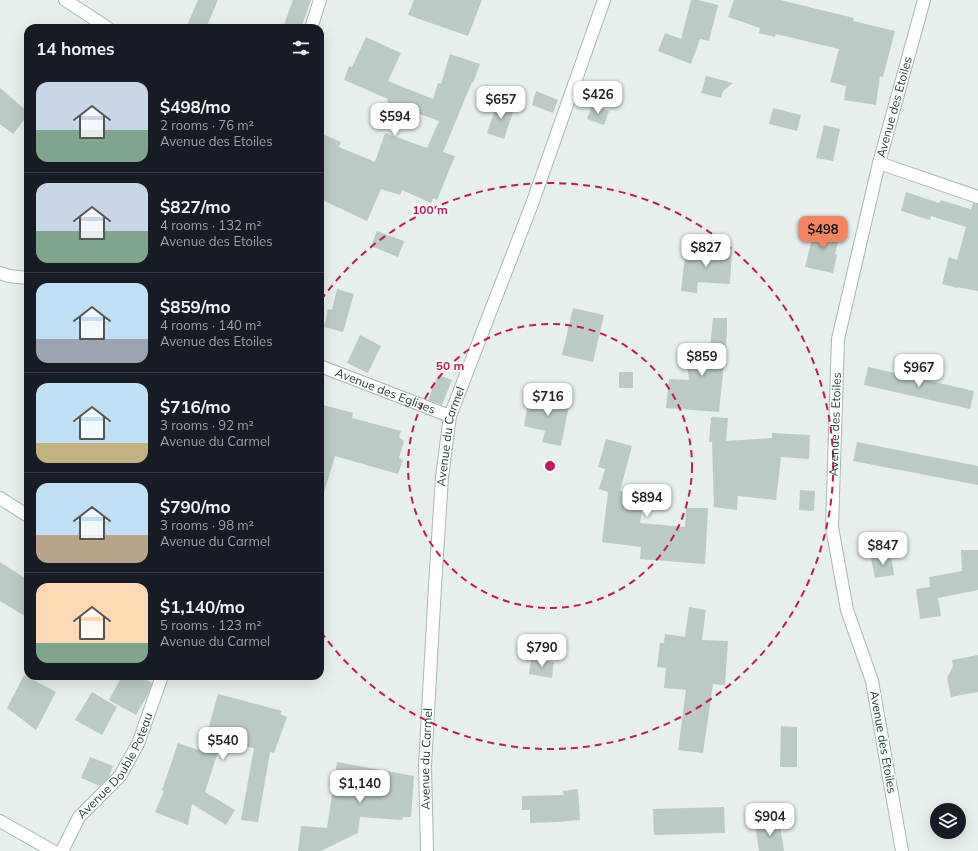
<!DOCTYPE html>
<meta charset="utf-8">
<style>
:root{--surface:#171b24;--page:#242831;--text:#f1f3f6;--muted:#9ea1a6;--line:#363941;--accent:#f4845f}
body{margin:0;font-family:Mulish,sans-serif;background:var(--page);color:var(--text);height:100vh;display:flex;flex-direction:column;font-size:15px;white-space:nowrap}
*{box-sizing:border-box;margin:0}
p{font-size:13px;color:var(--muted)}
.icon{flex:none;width:22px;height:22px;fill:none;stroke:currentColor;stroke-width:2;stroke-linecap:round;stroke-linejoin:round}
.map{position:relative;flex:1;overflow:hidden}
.sheet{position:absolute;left:24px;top:24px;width:300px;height:656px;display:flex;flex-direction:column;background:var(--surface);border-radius:12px;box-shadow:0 4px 16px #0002}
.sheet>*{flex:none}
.buttons{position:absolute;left:930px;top:803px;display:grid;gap:8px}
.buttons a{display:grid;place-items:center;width:36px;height:36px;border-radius:50%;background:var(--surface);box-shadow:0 4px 16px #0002;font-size:20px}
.price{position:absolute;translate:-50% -34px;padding:0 9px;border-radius:8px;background:#fff;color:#222;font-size:13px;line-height:26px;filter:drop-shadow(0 1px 2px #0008)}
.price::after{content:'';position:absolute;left:50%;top:24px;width:12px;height:9px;margin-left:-6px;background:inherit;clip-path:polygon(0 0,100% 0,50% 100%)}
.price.on{background:var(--accent);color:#111}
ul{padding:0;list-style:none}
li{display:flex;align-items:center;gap:12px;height:100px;padding:0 12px}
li+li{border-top:1px solid var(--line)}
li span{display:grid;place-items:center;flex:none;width:112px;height:80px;border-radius:12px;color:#555}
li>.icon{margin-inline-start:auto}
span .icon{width:48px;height:48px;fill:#fffc;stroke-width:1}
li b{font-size:17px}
h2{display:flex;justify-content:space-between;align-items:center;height:48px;padding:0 12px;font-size:17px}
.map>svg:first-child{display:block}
</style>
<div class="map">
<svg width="978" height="851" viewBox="0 0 978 851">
<rect width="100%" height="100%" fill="#e6efeb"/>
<path fill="#bbcac4" d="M 198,0 L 218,0 L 206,28 L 186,28 Z
M 293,0 L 311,0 L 301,28 L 283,28 Z
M 414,0 L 482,0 L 468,36 L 408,15 Z
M 691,0 L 698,0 L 718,5 L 709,41 L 700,39 L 691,64 L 658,51 L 665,33 L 681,39 Z
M 734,0 L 780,0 L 854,18 L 853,21 L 895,31 L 883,77 L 880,76 L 876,105 L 844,100 L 846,86 L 830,82 L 839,49 L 776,34 L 775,37 L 759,33 L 760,28 L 728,17 Z
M 366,37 L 401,53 L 388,81 L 433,99 L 438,83 L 441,84 L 450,54 L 480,64 L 473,83 L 472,82 L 443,152 L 455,156 L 437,200 L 433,198 L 431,203 L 402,190 L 400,195 L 381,189 L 367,221 L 320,199 L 320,133 L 341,142 L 339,147 L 375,162 L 385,133 L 427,148 L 439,121 L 387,102 L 388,99 L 344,80 L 349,66 L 352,67 Z
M 706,76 L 733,83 L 723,91 L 721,98 L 701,93 Z
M 0,88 L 28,112 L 28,115 L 13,134 L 0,124 Z
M 536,91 L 558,100 L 553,113 L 532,105 Z
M 498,101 L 515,106 L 504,139 L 487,133 Z
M 592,105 L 609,111 L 604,125 L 587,119 Z
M 773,108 L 801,115 L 797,131 L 769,124 Z
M 824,125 L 840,129 L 833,161 L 816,158 Z
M 906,192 L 939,203 L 941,200 L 970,209 L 971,210 L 973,203 L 978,204 L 978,291 L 957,287 L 957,288 L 942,284 L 949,257 L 957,260 L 966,227 L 931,216 L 930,220 L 901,211 Z
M 815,227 L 841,231 L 835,254 L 837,255 L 833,273 L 805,267 Z
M 377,231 L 404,241 L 398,257 L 371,246 Z
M 713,247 L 732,248 L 730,284 L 698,282 L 697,293 L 681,291 L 686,248 L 713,251 Z
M 337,289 L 354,294 L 343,332 L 324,327 L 328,309 L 332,310 Z
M 573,308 L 604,315 L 593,362 L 562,355 Z
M 713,318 L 727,318 L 727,333 L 719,412 L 666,408 L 669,379 L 689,380 L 687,364 L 709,360 Z
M 360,335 L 381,346 L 368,373 L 347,363 Z
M 868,367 L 974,391 L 970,409 L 864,385 Z
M 619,372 L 633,372 L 633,388 L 619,388 Z
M 438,375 L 452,380 L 442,405 L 428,400 Z
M 530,392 L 570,400 L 561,446 L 542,442 L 545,431 L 524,426 Z
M 320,404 L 353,413 L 352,418 L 401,431 L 399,437 L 404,441 L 399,458 L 403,460 L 398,474 L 335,456 L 324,493 L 320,492 Z
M 711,417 L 728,418 L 726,441 L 772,438 L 772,433 L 810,435 L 809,459 L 781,457 L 776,500 L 738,496 L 737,510 L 714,507 L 712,442 L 709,442 Z
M 606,439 L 632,446 L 620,491 L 645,495 L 640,523 L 685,527 L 686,508 L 708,508 L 705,564 L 640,559 L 641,547 L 602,542 L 608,492 L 599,489 L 605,469 L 598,467 Z
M 857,442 L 978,466 L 978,485 L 853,461 Z
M 800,490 L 815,491 L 814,511 L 799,510 Z
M 961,550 L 978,550 L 978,590 L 938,598 L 941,616 L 920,619 L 916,589 L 930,587 L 929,577 L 962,571 Z
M 891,554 L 894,575 L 875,578 L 871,558 Z
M 0,562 L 28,580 L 28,618 L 0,601 Z
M 689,607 L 706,610 L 702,640 L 728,641 L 725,685 L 713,684 L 703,753 L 678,750 L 686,690 L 664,688 L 666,668 L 657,667 L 660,643 L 664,643 L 665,634 L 685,637 Z
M 978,655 L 978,692 L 951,697 L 947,678 L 953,666 L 952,660 Z
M 531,659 L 554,662 L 552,678 L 529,674 Z
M 24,675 L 56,692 L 36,730 L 7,708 Z
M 122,676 L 139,676 L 152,683 L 148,694 L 136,715 L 109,700 Z
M 92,692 L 117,707 L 102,735 L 75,720 Z
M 218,694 L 282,711 L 280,714 L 287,717 L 274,753 L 270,752 L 258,822 L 241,820 L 254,748 L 221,743 L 205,792 L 235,810 L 226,825 L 192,804 L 188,825 L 155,812 L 164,791 L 162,790 L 178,743 L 204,752 L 208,730 Z
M 781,726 L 797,727 L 797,767 L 780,767 Z
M 90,757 L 113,766 L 109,777 L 100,786 L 81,778 Z
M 337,762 L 414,776 L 411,817 L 403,817 L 402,820 L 360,817 L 358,833 L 321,851 L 298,851 L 301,826 L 327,828 Z
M 578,789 L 580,820 L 557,822 L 530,823 L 530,810 L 522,810 L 522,796 L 564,795 L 563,791 Z
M 724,807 L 725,833 L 654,835 L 653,809 Z
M 779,820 L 784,851 L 759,851 L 755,824 Z"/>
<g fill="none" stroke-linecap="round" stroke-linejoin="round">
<g stroke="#a8b8b2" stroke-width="14">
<g id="minor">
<path d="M 65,0 L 108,28"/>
<path d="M 311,28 L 320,0"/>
<path d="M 879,163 L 978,197"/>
<path d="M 0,273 L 9,276 L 28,278"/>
<path id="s1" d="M 320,366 L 450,416"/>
<path d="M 0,498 L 28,516"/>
<path d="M 0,821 L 53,851"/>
<path id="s2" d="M 62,851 L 79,817 L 120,776 L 138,744 L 162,676"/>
<path id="s3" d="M 427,851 L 425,766 L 435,586 L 442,477 L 450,416 L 532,204 L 604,0"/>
<path id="s4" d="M 902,851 L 872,681 L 847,610 L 832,527 L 838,339 L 879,163 L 924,0"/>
</g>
</g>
<use href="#minor" stroke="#fff" stroke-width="12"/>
</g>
<g fill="none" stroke="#c2185b" stroke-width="2" stroke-dasharray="7 5">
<circle cx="550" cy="466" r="142"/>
<path d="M321 300A283 283 0 1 1 321 632"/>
</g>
<g text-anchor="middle" stroke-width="3.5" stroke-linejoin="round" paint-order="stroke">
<g font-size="12" fill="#24423a" stroke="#f7fbf9">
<text dy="4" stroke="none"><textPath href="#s4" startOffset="759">Avenue des Etoiles</textPath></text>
<text dy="4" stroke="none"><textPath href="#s1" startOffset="70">Avenue des Eglises</textPath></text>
<text dy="4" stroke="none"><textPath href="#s4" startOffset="435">Avenue des Etoiles</textPath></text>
<text dy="4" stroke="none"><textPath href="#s3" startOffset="416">Avenue du Carmel</textPath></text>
<text transform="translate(883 742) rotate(80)" y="4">Avenue des Etoiles</text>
<text dy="4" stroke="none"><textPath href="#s3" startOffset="92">Avenue du Carmel</textPath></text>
<text dy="4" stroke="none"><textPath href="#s2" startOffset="102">Avenue Double Poteau</textPath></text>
</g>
</g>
<circle cx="550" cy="466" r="6" fill="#c2185b" stroke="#f7fbf9" stroke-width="2"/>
<g font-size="12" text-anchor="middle" font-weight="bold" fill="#c2185b" stroke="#f7fbf9" stroke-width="3.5" stroke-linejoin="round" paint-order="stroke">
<text x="430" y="214">100 m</text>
<text x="450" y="370">50 m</text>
</g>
</svg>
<div class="buttons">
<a><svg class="icon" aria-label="layers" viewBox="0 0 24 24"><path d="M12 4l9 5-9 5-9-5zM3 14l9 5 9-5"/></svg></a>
</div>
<b class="price" style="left:598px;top:115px">$426</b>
<b class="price" style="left:501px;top:120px">$657</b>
<b class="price" style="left:395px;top:137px">$594</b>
<b class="price on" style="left:823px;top:250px">$498</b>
<b class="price" style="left:706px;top:268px">$827</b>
<b class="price" style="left:702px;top:377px">$859</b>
<b class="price" style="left:919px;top:388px">$967</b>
<b class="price" style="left:548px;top:417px">$716</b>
<b class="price" style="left:647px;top:518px">$894</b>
<b class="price" style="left:883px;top:566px">$847</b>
<b class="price" style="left:542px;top:668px">$790</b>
<b class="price" style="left:223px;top:761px">$540</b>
<b class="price" style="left:360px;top:804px">$1,140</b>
<b class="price" style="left:770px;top:837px">$904</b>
<section class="sheet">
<h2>14 homes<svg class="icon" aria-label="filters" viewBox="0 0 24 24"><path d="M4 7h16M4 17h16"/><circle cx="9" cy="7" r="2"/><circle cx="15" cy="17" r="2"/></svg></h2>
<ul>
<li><span style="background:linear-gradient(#c9d6e8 60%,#7fa58c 0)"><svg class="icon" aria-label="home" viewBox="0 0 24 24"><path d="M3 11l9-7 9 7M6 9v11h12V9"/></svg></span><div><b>$498/mo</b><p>2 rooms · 76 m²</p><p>Avenue des Etoiles</p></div></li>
<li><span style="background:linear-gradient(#c9d6e8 60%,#7fa58c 0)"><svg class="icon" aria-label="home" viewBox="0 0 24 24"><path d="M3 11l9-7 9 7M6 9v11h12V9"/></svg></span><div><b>$827/mo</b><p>4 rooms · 132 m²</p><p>Avenue des Etoiles</p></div></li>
<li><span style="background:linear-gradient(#bfe0f5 70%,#9aa5b1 0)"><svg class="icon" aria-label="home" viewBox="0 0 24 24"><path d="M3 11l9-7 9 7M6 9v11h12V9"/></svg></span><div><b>$859/mo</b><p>4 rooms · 140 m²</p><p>Avenue des Etoiles</p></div></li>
<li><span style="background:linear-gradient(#bfe0f5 75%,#c2b280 0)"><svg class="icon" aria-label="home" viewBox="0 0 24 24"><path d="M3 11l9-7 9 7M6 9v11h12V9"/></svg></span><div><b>$716/mo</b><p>3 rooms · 92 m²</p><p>Avenue du Carmel</p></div></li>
<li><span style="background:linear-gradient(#bfe0f5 65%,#b9a48a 0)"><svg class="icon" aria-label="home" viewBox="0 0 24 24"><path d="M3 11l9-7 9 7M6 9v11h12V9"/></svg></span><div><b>$790/mo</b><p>3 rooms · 98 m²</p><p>Avenue du Carmel</p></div></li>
<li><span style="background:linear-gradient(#ffd9b3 75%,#7fa58c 0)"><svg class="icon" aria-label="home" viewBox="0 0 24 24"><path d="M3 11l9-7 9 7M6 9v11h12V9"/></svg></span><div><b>$1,140/mo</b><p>5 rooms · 123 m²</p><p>Avenue du Carmel</p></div></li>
</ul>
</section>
</div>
